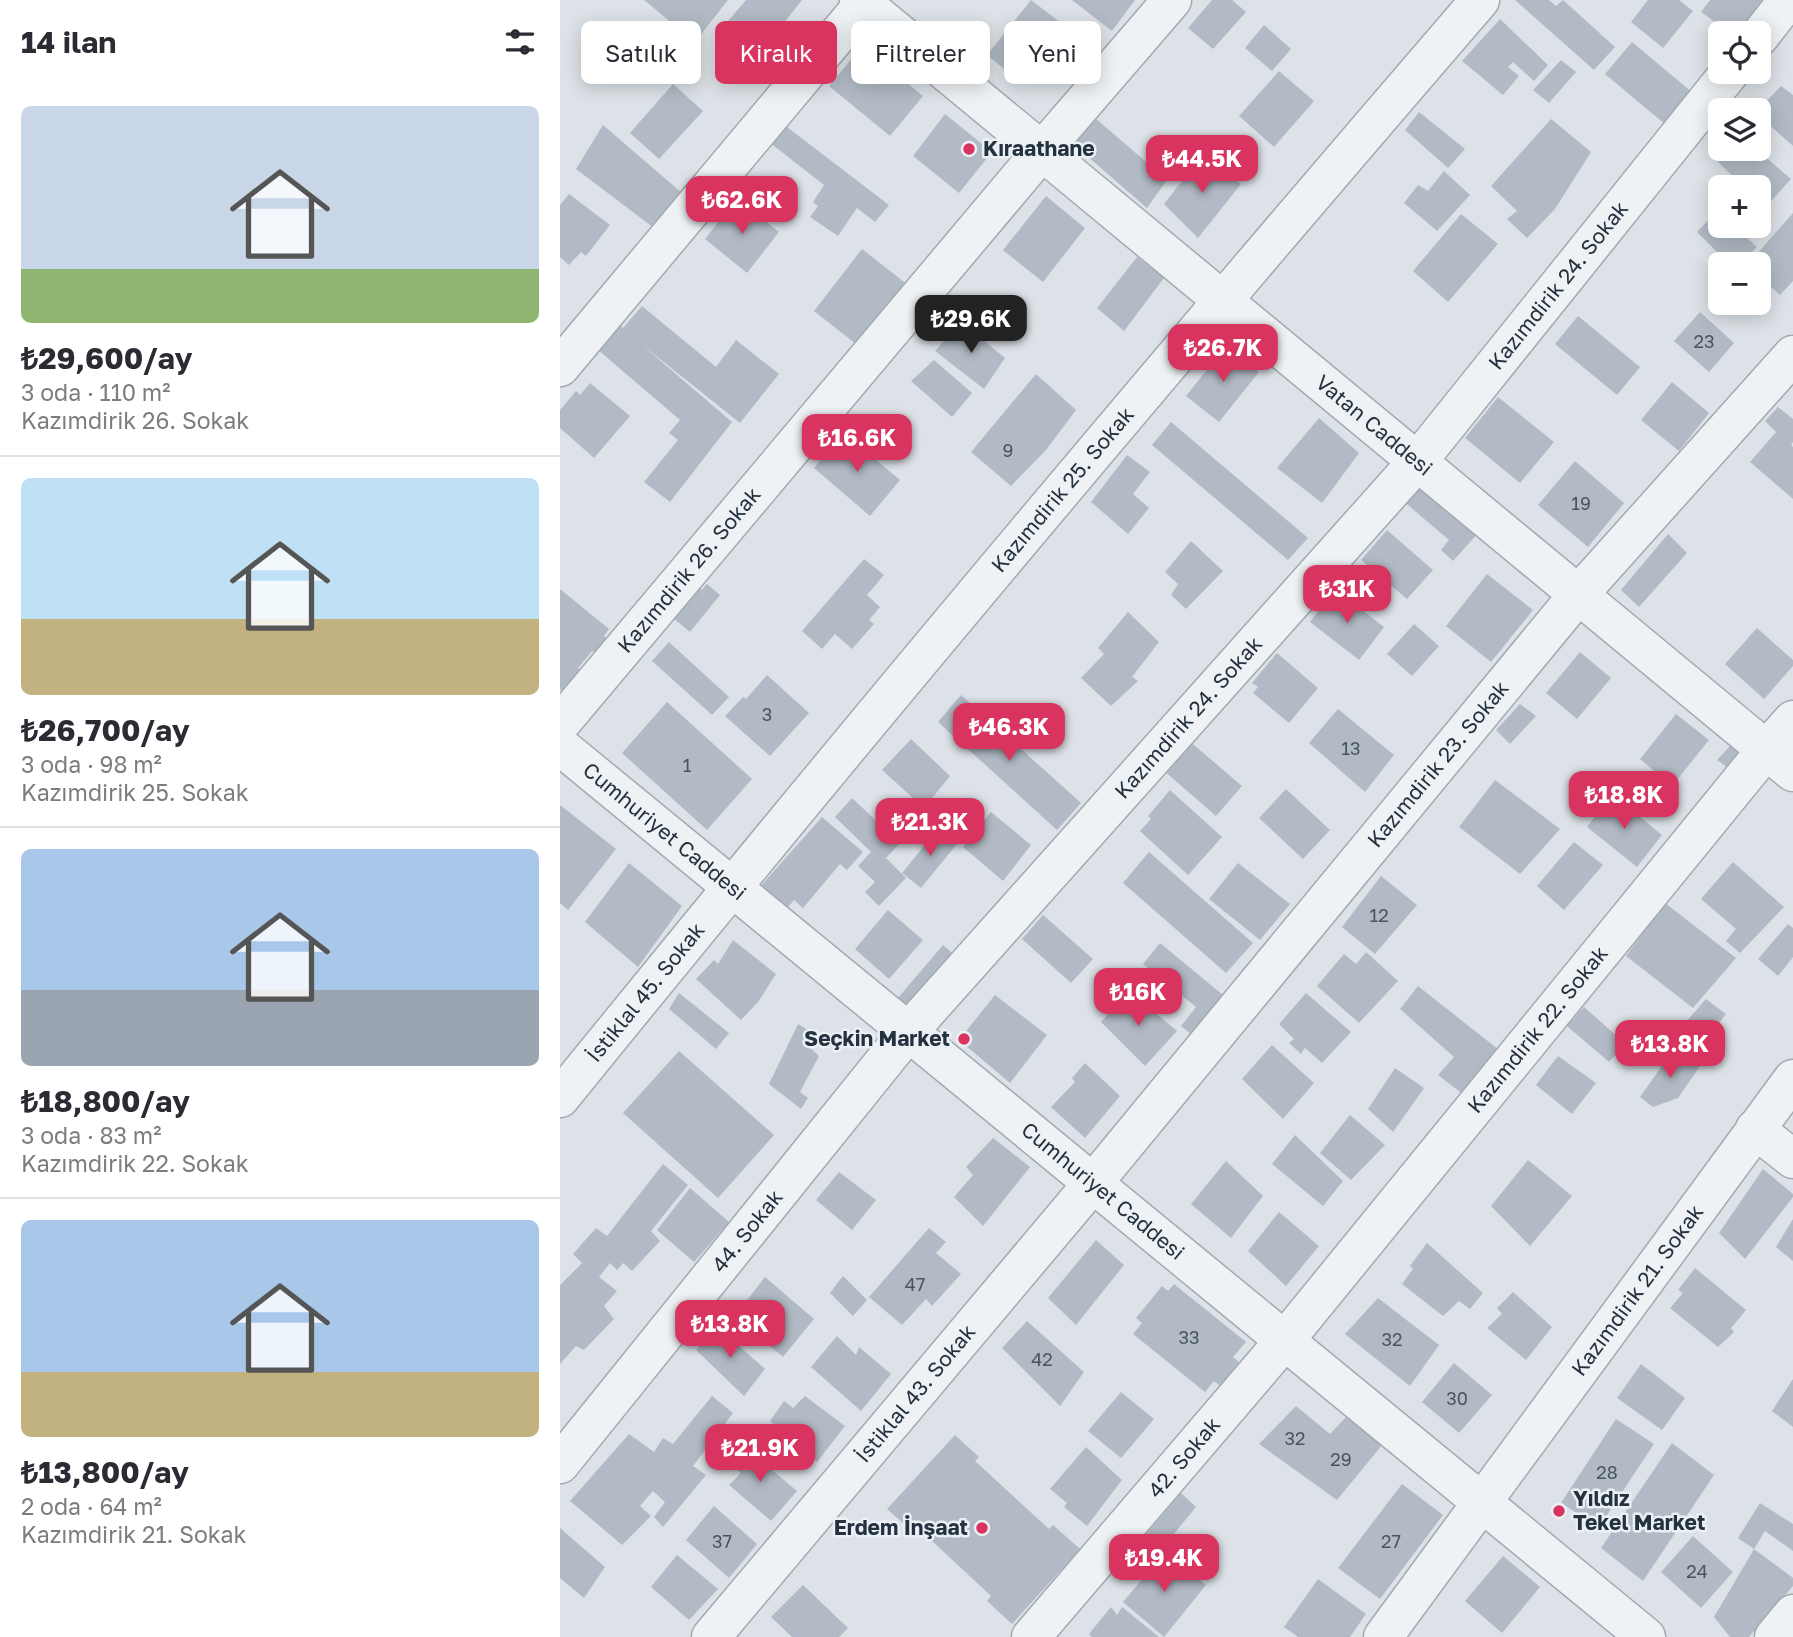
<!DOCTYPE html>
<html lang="tr">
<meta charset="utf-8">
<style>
:root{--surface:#fff;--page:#f7f7f7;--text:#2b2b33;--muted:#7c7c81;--line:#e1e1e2;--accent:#d9345f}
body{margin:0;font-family:"Golos Text",sans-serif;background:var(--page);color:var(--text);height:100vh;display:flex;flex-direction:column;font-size:26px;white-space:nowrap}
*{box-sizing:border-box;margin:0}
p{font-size:23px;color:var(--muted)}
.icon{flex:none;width:38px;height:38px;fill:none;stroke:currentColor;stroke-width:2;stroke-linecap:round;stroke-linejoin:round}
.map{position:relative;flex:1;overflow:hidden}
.sheet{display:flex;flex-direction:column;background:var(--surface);width:560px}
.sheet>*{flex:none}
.guide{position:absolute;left:21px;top:21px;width:665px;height:63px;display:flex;gap:14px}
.fabs{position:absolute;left:1148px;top:21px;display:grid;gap:14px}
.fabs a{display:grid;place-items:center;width:63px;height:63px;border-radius:10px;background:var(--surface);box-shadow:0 4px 18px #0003;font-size:35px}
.price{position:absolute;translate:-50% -60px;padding:0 16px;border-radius:14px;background:var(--accent);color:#fff;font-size:23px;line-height:46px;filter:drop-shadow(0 2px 4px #0008)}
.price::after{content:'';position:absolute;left:50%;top:42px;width:21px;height:16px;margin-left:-10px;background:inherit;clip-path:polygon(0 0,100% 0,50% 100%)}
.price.selected{background:#222;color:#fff}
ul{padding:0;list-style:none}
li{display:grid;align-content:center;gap:14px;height:371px;padding:0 21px}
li+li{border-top:2px solid var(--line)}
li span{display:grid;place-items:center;height:217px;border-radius:10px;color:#555}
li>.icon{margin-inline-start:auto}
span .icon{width:126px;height:126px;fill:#fffc;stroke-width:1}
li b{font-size:30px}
h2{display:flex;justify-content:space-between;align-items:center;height:84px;padding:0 21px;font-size:30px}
.pill{padding:0 24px;border-radius:10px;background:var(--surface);box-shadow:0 4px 18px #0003;font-size:24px;line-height:63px}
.pill.selected{background:var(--accent);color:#fff}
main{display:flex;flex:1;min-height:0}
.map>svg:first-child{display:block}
</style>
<main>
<section class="sheet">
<h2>14 ilan<svg class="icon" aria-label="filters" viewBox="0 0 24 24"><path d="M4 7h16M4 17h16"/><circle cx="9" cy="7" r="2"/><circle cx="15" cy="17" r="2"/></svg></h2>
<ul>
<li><span style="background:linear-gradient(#c9d6e8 75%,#8fb573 0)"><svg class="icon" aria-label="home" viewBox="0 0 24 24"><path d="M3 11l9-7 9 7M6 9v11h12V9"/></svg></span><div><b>₺29,600/ay</b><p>3 oda · 110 m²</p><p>Kazımdirik 26. Sokak</p></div></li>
<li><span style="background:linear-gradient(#bfe0f5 65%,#c2b280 0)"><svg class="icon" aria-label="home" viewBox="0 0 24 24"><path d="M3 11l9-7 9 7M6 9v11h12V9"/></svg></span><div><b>₺26,700/ay</b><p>3 oda · 98 m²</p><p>Kazımdirik 25. Sokak</p></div></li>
<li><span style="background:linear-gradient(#a9c7e8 65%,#9aa5b1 0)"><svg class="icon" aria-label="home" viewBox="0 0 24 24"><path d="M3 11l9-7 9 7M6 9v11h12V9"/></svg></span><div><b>₺18,800/ay</b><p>3 oda · 83 m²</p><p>Kazımdirik 22. Sokak</p></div></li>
<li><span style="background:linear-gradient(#a9c7e8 70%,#c2b280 0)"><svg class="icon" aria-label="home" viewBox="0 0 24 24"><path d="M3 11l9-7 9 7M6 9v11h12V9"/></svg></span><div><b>₺13,800/ay</b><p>2 oda · 64 m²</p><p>Kazımdirik 21. Sokak</p></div></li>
</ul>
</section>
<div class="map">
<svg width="1233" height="1637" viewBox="0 0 1233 1637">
<rect width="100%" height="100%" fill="#dce2e7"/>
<path fill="#b2bbc5" d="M 84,0 L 168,0 L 135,42 Z
M 186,0 L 242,0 L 196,58 L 163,27 Z
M 471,0 L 505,26 L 460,82 L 427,55 Z
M 512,0 L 575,0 L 552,31 Z
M 652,0 L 672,0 L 686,12 L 653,49 L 628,28 Z
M 955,0 L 989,0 L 996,6 L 1003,0 L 1055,47 L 1034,70 Z
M 1088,0 L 1119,0 L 1133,11 L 1103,48 L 1071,22 Z
M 1150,0 L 1202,0 L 1177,33 L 1170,33 L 1141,12 Z
M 940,19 L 988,65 L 974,81 L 953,62 L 948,67 L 959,76 L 943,95 L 902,61 Z
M 704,25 L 731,49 L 712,71 L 685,48 Z
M 1072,42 L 1133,93 L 1106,125 L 1045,74 Z
M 302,46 L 363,96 L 330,136 L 269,86 Z
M 1001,60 L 1016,72 L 989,103 L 973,90 Z
M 719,71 L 754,101 L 714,147 L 679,116 Z
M 113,84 L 143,111 L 99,159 L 70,133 Z
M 1221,86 L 1233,95 L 1233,146 L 1199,116 L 1199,109 Z
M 859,112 L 905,149 L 888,168 L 845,130 Z
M 385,114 L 432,152 L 399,193 L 353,156 Z
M 534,117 L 607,180 L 587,208 L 512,143 Z
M 991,119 L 1031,152 L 995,209 L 967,238 L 947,219 L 957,211 L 931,186 Z
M 223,124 L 329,205 L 315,222 L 297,208 L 278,236 L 250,217 L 258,206 L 253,202 L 264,185 L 209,142 Z
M 43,125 L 122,193 L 94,228 L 16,169 Z
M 1165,149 L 1196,149 L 1231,179 L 1205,208 L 1199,202 L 1199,187 L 1184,187 L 1155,159 Z
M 643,154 L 681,184 L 638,238 L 604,204 Z
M 884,171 L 910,195 L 877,231 L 844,203 L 858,185 L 868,191 Z
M 9,194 L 50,225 L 26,256 L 21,252 L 9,265 L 0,257 L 0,205 Z
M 486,196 L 525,228 L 483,282 L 443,250 Z
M 177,198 L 219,232 L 187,273 L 145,239 Z
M 1157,211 L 1160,213 L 1160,226 L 1174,226 L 1197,247 L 1180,264 L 1169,264 L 1137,232 Z
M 1233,213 L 1233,281 L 1220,295 L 1199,276 L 1199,264 L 1188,264 Z
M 901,214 L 938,244 L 888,302 L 853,271 Z
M 302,249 L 353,289 L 305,351 L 254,311 Z
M 577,257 L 604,278 L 564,331 L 537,308 Z
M 82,306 L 156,367 L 176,340 L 219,374 L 180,423 L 81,344 L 172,422 L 110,502 L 84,482 L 118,440 L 109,433 L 120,420 L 37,349 L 58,324 L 63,328 Z
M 1140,312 L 1174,343 L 1149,372 L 1114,341 Z
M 1018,316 L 1080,367 L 1057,395 L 995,344 Z
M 401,322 L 445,358 L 424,389 L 375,351 Z
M 666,346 L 699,372 L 659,422 L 626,396 Z
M 374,360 L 412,393 L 392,417 L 351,381 Z
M 476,374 L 516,410 L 486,450 L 451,486 L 411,452 Z
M 1112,382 L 1149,413 L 1119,451 L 1081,420 Z
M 30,383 L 70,416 L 34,458 L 0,428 L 0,410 L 16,391 L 20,395 Z
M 938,397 L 994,442 L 960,483 L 905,438 Z
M 1218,407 L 1233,419 L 1233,442 L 1231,445 L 1233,447 L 1233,499 L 1190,462 L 1216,432 L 1205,421 Z
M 759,418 L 799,453 L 762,503 L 717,468 Z
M 611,422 L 748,538 L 728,560 L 592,445 Z
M 283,432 L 340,480 L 310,516 L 254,468 Z
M 567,455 L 590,472 L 573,494 L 589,508 L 568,534 L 531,502 Z
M 1015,461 L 1064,503 L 1028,547 L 978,505 Z
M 851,475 L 920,531 L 893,561 L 881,550 L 889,540 L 835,494 Z
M 827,530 L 873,570 L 847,599 L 801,560 Z
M 1108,534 L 1127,553 L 1079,607 L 1061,590 Z
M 631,541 L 663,571 L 626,609 L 611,595 L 618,584 L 605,572 Z
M 304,559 L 324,575 L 307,595 L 320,607 L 309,620 L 314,624 L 292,649 L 275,634 L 262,649 L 242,631 Z
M 927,574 L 973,610 L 931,662 L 886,626 Z
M 147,584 L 160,595 L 130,632 L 113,618 L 139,587 L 142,590 Z
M 0,589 L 49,629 L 44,636 L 47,639 L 36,654 L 32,651 L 18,668 L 22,671 L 4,693 L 0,689 Z
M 775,589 L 824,627 L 799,660 L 750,622 Z
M 568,612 L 599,642 L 572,677 L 578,681 L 551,706 L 521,678 L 544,654 L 538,648 Z
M 854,624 L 879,646 L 852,676 L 827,654 Z
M 1197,628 L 1233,660 L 1233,666 L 1204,699 L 1165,664 Z
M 109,642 L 169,697 L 152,715 L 92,661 Z
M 1020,652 L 1051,678 L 1017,719 L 986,693 Z
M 717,653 L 758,688 L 729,723 L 693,693 L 698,687 L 692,683 Z
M 207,675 L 249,713 L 210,756 L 165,716 L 183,697 L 186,699 Z
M 401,695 L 521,803 L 497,830 L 378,722 Z
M 107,702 L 192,779 L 147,830 L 62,753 Z
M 960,704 L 976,716 L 950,744 L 936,730 Z
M 778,709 L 834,755 L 805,792 L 749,743 Z
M 1116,714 L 1149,740 L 1112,786 L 1080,759 Z
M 351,739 L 390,776 L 364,808 L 322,770 Z
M 628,740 L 682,786 L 656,816 L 603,770 Z
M 1171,745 L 1188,758 L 1176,774 L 1157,760 Z
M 935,780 L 1000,829 L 960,874 L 899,827 Z
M 726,789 L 770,830 L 743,859 L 699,818 Z
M 610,790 L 662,837 L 628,875 L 580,831 L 591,819 L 588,816 Z
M 1052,794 L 1102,835 L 1077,867 L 1027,827 Z
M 292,798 L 340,843 L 326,858 L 346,878 L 319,906 L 305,892 L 315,882 L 298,866 L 311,852 L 275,817 Z
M 0,805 L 56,849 L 8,910 L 0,903 Z
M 431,812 L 471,845 L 443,881 L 403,847 Z
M 262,817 L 303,852 L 287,870 L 280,864 L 243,908 L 234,900 L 223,913 L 197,890 Z
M 378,829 L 397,844 L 361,888 L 342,873 Z
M 1014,842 L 1043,865 L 1004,910 L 977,886 Z
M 589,852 L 693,943 L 666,973 L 563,883 Z
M 1173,862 L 1224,907 L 1180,953 L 1166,941 L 1176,929 L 1141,899 Z
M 69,863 L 122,906 L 78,967 L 25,922 Z
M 678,863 L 730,904 L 700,940 L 649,899 Z
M 821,876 L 857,905 L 815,954 L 782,927 Z
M 1105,903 L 1176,958 L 1133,1008 L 1066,956 Z
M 328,910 L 363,940 L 329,979 L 295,949 Z
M 483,915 L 533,959 L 511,983 L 462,939 Z
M 1228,924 L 1233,928 L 1233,957 L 1218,976 L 1198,959 Z
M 173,940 L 216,974 L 198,1002 L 181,1020 L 136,979 L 154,960 L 158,964 Z
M 600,943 L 669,1000 L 637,1039 L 621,1026 L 636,1007 L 583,964 Z
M 383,945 L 399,959 L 353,1014 L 337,999 Z
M 806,952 L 838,981 L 799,1023 L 757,986 L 784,954 L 796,964 Z
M 858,986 L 939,1050 L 904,1095 L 878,1075 L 894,1057 L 840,1009 Z
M 569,991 L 617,1031 L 585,1066 L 541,1022 Z
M 119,993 L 169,1033 L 156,1049 L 109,1009 Z
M 746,993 L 791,1032 L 762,1063 L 745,1048 L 741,1054 L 729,1043 L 734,1039 L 719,1024 Z
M 435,995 L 487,1035 L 450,1083 L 399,1040 Z
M 1146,999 L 1166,1014 L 1146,1039 L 1126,1022 Z
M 1024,1007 L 1066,1044 L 1049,1062 L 1007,1026 Z
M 238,1024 L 251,1032 L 247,1045 L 259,1056 L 240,1092 L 248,1098 L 241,1109 L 209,1084 Z
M 712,1045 L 754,1083 L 723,1119 L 682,1079 Z
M 1113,1050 L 1140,1066 L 1118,1098 L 1093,1107 L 1080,1097 Z
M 119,1051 L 214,1135 L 158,1198 L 63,1113 Z
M 998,1056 L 1036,1083 L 1012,1114 L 976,1085 Z
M 525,1063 L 560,1096 L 525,1138 L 491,1107 L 515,1082 L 512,1078 Z
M 835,1068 L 864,1088 L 833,1132 L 808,1109 Z
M 790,1115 L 825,1145 L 791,1180 L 760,1153 Z
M 735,1135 L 783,1181 L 763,1206 L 712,1164 Z
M 433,1138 L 470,1167 L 423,1226 L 394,1197 L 413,1175 L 406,1167 Z
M 968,1160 L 1012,1196 L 970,1246 L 931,1206 Z
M 666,1161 L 703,1196 L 671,1238 L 631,1204 Z
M 103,1164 L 128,1185 L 91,1231 L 100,1241 L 72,1271 L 63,1263 L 57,1270 L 50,1263 L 39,1277 L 57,1291 L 44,1306 L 54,1319 L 24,1350 L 16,1346 L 0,1364 L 0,1285 L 22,1263 L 13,1254 L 36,1228 L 47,1236 Z
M 1203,1169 L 1233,1194 L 1233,1197 L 1185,1259 L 1159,1233 Z
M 279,1172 L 316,1200 L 292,1230 L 256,1200 Z
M 130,1188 L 169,1222 L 134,1262 L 97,1230 Z
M 719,1212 L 759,1246 L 726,1286 L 688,1251 Z
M 1233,1219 L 1233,1261 L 1216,1247 Z
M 369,1228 L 386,1242 L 376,1253 L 401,1274 L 372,1306 L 366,1299 L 342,1325 L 309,1297 Z
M 536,1240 L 564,1265 L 516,1325 L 488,1298 Z
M 867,1243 L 923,1293 L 910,1309 L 899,1301 L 883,1316 L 842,1284 L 853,1269 L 850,1266 Z
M 1135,1268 L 1186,1310 L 1171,1328 L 1174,1332 L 1158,1347 L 1110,1308 L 1123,1293 L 1118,1290 Z
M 283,1276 L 307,1300 L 293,1316 L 270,1293 Z
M 205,1277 L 254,1319 L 223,1357 L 174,1317 Z
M 614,1284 L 686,1342 L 673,1357 L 679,1362 L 660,1386 L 654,1381 L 645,1392 L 573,1334 L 582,1323 L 576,1318 L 602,1286 L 608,1291 Z
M 953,1292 L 992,1327 L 966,1360 L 927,1328 L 942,1314 L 937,1308 Z
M 818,1298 L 879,1345 L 850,1386 L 785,1334 Z
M 467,1321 L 524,1372 L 500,1406 L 442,1348 Z
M 155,1325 L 205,1369 L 184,1396 L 136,1350 Z
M 277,1336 L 296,1355 L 299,1347 L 331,1374 L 301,1411 L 251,1367 Z
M 894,1363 L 932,1395 L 899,1433 L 862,1402 Z
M 1081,1364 L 1125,1398 L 1102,1430 L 1057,1398 Z
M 1233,1379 L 1233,1427 L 1212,1411 Z
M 561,1392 L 594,1419 L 561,1458 L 528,1431 Z
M 152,1396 L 173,1413 L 133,1466 L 146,1475 L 103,1527 L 94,1517 L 105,1502 L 93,1491 L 80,1506 L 91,1516 L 62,1545 L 10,1501 L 69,1434 L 94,1452 L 103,1438 L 113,1444 Z
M 245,1396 L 285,1426 L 257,1462 L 210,1421 L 224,1401 L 233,1408 Z
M 736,1406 L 770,1434 L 787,1416 L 822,1445 L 777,1500 L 699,1444 Z
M 1056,1419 L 1094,1444 L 1039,1527 L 1001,1503 Z
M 395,1435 L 419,1457 L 415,1461 L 489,1529 L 493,1525 L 520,1549 L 452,1624 L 427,1601 L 431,1596 L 356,1526 L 352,1531 L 327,1509 Z
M 1112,1443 L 1154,1475 L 1083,1581 L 1041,1548 Z
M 181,1444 L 237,1491 L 211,1521 L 169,1485 L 181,1473 L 169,1462 Z
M 526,1447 L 562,1480 L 527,1526 L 504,1507 L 507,1503 L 490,1489 Z
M 842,1484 L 883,1515 L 820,1599 L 778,1568 Z
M 621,1493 L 636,1507 L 599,1552 L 583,1538 Z
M 1200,1503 L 1233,1524 L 1233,1551 L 1205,1531 L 1194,1549 L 1178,1538 Z
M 154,1506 L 197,1544 L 169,1578 L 126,1540 Z
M 0,1528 L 45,1567 L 24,1598 L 0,1578 Z
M 1133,1536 L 1173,1572 L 1141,1608 L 1101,1572 Z
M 1194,1549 L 1233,1578 L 1233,1586 L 1189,1637 L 1170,1637 L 1154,1617 Z
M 605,1552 L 646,1585 L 604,1637 L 563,1602 Z
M 117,1555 L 158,1589 L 129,1620 L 91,1587 Z
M 943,1556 L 980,1587 L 942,1633 L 905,1601 Z
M 758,1579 L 806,1614 L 790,1637 L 738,1637 L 724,1627 Z
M 243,1585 L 288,1628 L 279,1637 L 232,1637 L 211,1617 Z
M 551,1607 L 557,1615 L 562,1607 L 599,1637 L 532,1637 L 529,1634 Z"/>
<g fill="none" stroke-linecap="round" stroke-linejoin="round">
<g stroke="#a1a9b1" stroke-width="41">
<g id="minor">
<path id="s1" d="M 299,0 L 1233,772"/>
<path d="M 1199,37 L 1228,0"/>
<path d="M 0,367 L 307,0"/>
<path id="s2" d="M 0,724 L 482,151 L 612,0"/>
<path id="s3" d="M 0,746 L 1086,1637"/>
<path id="s4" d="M 0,1098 C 301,727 608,362 920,0"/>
<path d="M 1195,1129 L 1233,1159"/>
<path id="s5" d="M 0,1464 L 348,1032 L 857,462 L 1170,72"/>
<path id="s6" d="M 151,1637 L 533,1183 L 1018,595 L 1233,355"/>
<path id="s7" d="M 471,1637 L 725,1340 L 1206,750 L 1233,720"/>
<path id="s8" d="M 823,1637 L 1233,1079"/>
<path d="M 1214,1637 L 1233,1614"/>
</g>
</g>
<use href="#minor" stroke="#eff2f5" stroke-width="38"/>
</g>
<g fill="#d9345f" stroke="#ebf0f5" stroke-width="2.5">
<circle cx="409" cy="149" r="7"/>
<circle cx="404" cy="1039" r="7"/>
<circle cx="999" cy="1511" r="7"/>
<circle cx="422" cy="1528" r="7"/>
</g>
<g text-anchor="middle" stroke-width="5" stroke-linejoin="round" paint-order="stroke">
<g font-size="18" fill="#485460">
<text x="1144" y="348">23</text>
<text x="448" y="457">9</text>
<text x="1021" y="510">19</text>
<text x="207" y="721">3</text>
<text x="791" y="755">13</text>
<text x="127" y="772">1</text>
<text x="819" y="922">12</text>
<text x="355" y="1291">47</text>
<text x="629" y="1344">33</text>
<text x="832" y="1346">32</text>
<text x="482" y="1366">42</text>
<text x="897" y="1405">30</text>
<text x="735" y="1445">32</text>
<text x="781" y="1466">29</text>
<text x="1047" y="1479">28</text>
<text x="162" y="1548">37</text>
<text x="831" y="1548">27</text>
<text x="1137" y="1578">24</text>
</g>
<g font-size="21" font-weight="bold" fill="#24313f" stroke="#ebf0f5" text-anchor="start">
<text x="423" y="156">Kıraathane</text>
<text x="390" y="1046" text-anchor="end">Seçkin Market</text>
<text x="1013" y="1506">Yıldız<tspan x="1013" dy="24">Tekel Market</tspan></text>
<text x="408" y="1535" text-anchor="end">Erdem İnşaat</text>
</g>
<g font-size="21" fill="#24313f" stroke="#ebf0f5">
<text dy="7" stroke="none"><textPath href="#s5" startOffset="1545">Kazımdirik 24. Sokak</textPath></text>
<text dy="7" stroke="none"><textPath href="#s1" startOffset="668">Vatan Caddesi</textPath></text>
<text dy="7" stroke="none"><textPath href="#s4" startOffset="789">Kazımdirik 25. Sokak</textPath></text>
<text dy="7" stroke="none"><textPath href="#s2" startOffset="201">Kazımdirik 26. Sokak</textPath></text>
<text dy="7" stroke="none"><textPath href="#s5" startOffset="976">Kazımdirik 24. Sokak</textPath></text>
<text dy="7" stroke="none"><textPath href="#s6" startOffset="1136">Kazımdirik 23. Sokak</textPath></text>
<text dy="7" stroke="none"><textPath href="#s3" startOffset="135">Cumhuriyet Caddesi</textPath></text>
<text dy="7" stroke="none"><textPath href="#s4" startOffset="136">İstiklal 45. Sokak</textPath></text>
<text dy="7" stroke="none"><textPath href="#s7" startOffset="791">Kazımdirik 22. Sokak</textPath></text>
<text dy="7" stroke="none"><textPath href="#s3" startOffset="702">Cumhuriyet Caddesi</textPath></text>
<text dy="7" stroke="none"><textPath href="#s5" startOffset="299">44. Sokak</textPath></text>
<text dy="7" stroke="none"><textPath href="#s8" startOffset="430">Kazımdirik 21. Sokak</textPath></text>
<text dy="7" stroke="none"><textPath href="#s6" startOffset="318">İstiklal 43. Sokak</textPath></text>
<text dy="7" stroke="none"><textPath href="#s7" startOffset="236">42. Sokak</textPath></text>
</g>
</g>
</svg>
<div class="fabs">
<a><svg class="icon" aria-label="locate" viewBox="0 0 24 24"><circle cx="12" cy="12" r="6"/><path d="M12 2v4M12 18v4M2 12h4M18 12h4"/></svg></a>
<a><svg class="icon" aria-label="layers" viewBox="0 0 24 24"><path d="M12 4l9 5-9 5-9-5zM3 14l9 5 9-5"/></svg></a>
<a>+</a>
<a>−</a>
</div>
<b class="price" style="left:642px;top:195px">₺44.5K</b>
<b class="price" style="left:182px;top:236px">₺62.6K</b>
<b class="price selected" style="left:411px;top:355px">₺29.6K</b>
<b class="price" style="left:663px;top:384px">₺26.7K</b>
<b class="price" style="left:297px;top:474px">₺16.6K</b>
<b class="price" style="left:787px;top:625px">₺31K</b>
<b class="price" style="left:449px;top:763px">₺46.3K</b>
<b class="price" style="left:1064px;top:831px">₺18.8K</b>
<b class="price" style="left:370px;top:858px">₺21.3K</b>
<b class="price" style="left:578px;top:1028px">₺16K</b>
<b class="price" style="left:1110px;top:1080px">₺13.8K</b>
<b class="price" style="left:170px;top:1360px">₺13.8K</b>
<b class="price" style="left:200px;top:1484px">₺21.9K</b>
<b class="price" style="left:604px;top:1594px">₺19.4K</b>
<div class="guide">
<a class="pill">Satılık</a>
<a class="pill selected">Kiralık</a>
<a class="pill">Filtreler</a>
<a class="pill">Yeni</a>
</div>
</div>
</main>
